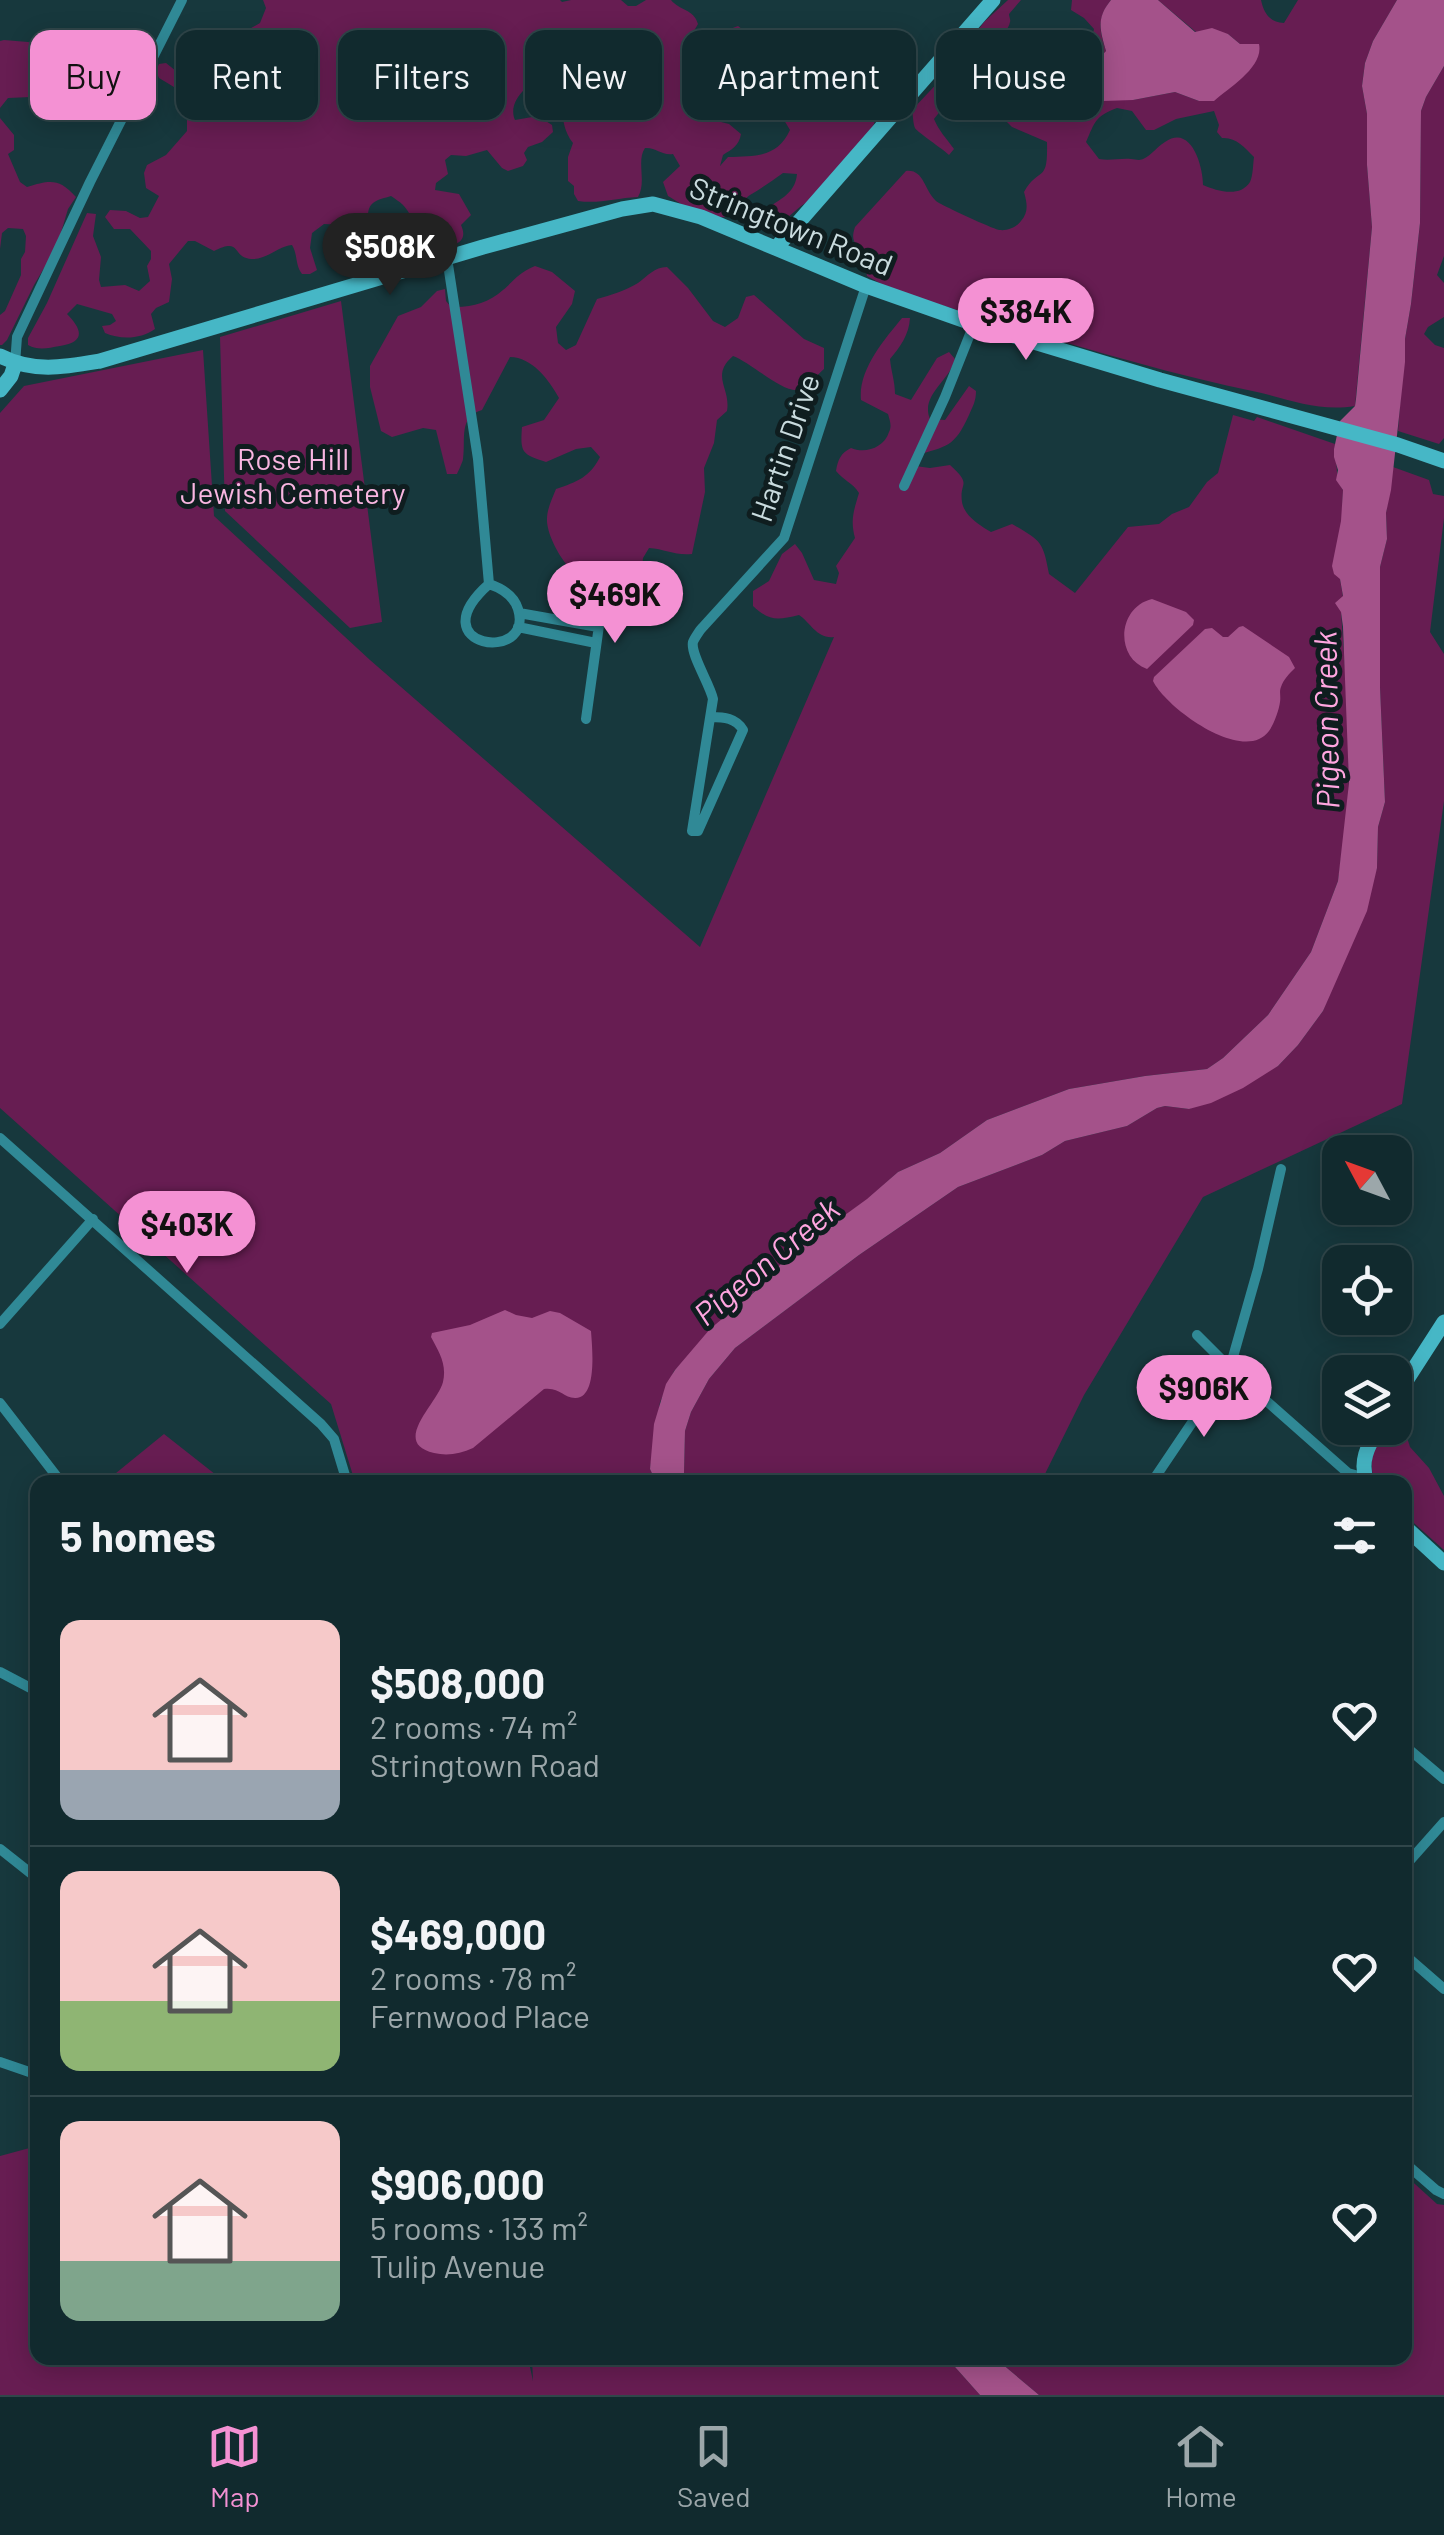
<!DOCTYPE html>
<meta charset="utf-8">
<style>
:root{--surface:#112a2e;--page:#1e363a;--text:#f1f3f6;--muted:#9ca7aa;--line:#30464a;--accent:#f491d3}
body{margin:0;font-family:Barlow,sans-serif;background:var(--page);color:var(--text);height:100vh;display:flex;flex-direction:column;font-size:38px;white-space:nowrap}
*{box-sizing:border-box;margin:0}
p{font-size:32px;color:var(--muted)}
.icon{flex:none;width:55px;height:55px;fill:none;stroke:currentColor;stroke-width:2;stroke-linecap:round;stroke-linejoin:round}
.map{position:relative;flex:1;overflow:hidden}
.panel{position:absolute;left:30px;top:1475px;width:1382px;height:890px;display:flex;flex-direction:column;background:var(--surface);border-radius:20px;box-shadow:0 5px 25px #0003,0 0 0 2px var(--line)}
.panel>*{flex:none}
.hud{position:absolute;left:30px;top:30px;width:1385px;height:90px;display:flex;gap:20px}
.needle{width:65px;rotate:311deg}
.controls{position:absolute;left:1322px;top:1135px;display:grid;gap:20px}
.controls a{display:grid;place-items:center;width:90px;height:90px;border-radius:20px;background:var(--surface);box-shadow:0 5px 25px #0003,0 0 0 2px var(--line);font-size:50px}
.price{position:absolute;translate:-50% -85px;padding:0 22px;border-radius:35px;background:var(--accent);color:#111;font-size:32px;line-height:65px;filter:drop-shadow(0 2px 5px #0008)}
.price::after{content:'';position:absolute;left:50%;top:60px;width:30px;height:22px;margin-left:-15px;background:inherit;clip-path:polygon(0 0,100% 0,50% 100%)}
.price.active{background:#222;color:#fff}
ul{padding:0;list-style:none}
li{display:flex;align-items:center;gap:30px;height:250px;padding:0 30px}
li+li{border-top:2px solid var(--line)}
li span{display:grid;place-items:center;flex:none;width:280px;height:200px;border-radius:20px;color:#555}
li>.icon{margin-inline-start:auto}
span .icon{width:120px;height:120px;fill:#fffc;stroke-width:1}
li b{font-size:42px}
h2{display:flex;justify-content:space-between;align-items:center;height:120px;padding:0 30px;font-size:42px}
.chip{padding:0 35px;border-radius:20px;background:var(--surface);box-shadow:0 5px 25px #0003,0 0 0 2px var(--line);font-size:35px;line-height:90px}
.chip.active{background:var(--accent);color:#111}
.tabs{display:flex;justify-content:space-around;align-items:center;height:140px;border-top:2px solid var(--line);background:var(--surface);font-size:28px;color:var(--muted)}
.tabs a{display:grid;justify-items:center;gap:5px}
.tabs .active{color:var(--accent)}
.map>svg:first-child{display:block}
</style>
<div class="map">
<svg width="1444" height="2395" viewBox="0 0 1444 2395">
<rect width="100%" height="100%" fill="#17383d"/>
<path fill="#671d52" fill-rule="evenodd" d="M 241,0 L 560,0 L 562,2 L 571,0 L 621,0 L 628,6 L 636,6 L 646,0 L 671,0 C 680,11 694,9 698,24 L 687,43 L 686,51 L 693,53 L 713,45 L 730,29 L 738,26 L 750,35 C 747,68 732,54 722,75 C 739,72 745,65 759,62 L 772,71 L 772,79 C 755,99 736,97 712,101 L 708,107 L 707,115 L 713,120 L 729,124 L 741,134 C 739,146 732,149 723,155 L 720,166 L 728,157 C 755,156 777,158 790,130 L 778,110 L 787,89 L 803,86 L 805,78 L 800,63 L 803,56 C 809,56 814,58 820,59 C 840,63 842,53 857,74 L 865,75 L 873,55 L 905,56 L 917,75 L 899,98 L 876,118 L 871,132 L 820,194 L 801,206 L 773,230 C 764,229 760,226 757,217 C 772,201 795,198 797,174 L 783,173 C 772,181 762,188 750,195 C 743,199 742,208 735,213 C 713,226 686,207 668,196 L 663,182 L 680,166 L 673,154 C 662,156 656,147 645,148 C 636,161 647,182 638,197 C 616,198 599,204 578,201 L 574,194 L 574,186 L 568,181 L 568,157 L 573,143 C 556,121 568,101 553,78 C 533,76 506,100 515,120 L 538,116 L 552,125 L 553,132 L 542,142 L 528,147 L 524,153 L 527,160 L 523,166 L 508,171 L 502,168 L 487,150 L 466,156 L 451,155 L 445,160 L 448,174 L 436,183 L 435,190 L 459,194 L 471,215 L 461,225 C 470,245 450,246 435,249 L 430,244 L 429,228 C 413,227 413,216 403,205 C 399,201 395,199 391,196 C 385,198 378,199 373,203 C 362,212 372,235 376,246 L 362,251 L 346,225 L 324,224 L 312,233 L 310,248 L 317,270 L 310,274 L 302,274 C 295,265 298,255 292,245 C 278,246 267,260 251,259 C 231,257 242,237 214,251 L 195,241 L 188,241 L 169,264 L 172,279 L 169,302 L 156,308 L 151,314 L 155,329 C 141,339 121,340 105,333 L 102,326 L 110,325 L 116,321 L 112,314 L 77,304 L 67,314 C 82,329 86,342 60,346 C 48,348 39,351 28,345 L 28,338 L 47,303 L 87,213 L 96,214 L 93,236 L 101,257 L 99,280 L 101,287 L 125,285 L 139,291 L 150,281 L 147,266 L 151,259 L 151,251 L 130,229 L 114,229 L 105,217 L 110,210 L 126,211 L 140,218 L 148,217 L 159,196 L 146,188 L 144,173 L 147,165 L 166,155 L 187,131 L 187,100 L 184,93 L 159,78 L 156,71 L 159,64 L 166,63 L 196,87 L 210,93 L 223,103 L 231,104 L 235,97 L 232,90 L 221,80 L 234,61 L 242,38 L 246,31 L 260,23 L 266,8 L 263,0 Z
M 1008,0 L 1021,0 L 1009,14 C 1009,17 1011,20 1010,22 C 1007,41 959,52 985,78 L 1015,76 L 1027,85 L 1033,81 L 1036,66 L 1046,55 L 1065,66 L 1089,51 L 1094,29 L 1084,18 L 1071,10 L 1072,0 L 1111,0 C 1097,18 1099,30 1106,51 L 1092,68 L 1075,73 L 1133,100 L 1175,92 L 1199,101 L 1240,44 L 1228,34 L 1196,32 L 1158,0 L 1261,0 C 1264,13 1269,22 1284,23 L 1298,0 L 1397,0 L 1373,41 L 1365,63 L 1362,86 L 1367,114 L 1367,165 L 1372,227 L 1355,406 C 1320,412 1291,400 1257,392 C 1135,367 1015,326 894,291 L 867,276 C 866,270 865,260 862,254 C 856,242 850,242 855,227 L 906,171 C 924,169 924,190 936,201 C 941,205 995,230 1000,230 C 1007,231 1017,227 1021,221 C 1029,212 1027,203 1024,192 C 1040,165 1048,185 1047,142 L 1012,127 L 1002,117 L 986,121 L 963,115 L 960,108 L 973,90 L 970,83 L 963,82 L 934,119 C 939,131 946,138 954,149 L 949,155 C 943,149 917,132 915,128 C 913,124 913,114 912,110 L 944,76 L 984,22 ZM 1117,108 L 1132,111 L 1146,130 L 1154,130 L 1176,119 L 1214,111 L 1219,125 L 1217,132 L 1222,138 C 1236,137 1244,147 1254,157 C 1253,164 1253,176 1250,182 C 1240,198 1217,191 1203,185 C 1203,166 1191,124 1165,142 C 1156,147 1149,159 1139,160 C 1136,160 1134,159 1131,159 C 1120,158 1110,161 1099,159 L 1086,142 C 1095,122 1095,116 1117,108 Z
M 4,40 L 28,42 L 43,46 L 56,55 L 89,54 L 92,62 L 89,76 C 70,86 65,97 45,104 L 31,97 L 8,98 L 0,108 L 0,41 Z
M 1444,66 L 1444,256 L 1437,275 L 1444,283 L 1444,317 L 1428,327 L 1424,334 L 1435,345 L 1444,348 L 1444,438 L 1439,444 L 1398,431 L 1405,339 L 1411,304 L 1420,223 L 1421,111 L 1426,97 Z
M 0,118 L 14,135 L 14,150 L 8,154 L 20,182 L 27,187 C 50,180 59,178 76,197 L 68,209 L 57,246 L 34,285 L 7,340 L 2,345 L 0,345 L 0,315 L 5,311 L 21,275 L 21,259 L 25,252 L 26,236 L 23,229 L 8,228 L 2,233 L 0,249 Z
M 535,266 L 552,272 L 575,291 L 572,304 L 556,327 L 558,343 L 566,350 L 576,345 L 597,299 C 611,295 625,291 638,283 C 648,276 654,267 667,267 L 688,288 L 713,321 L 725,327 L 738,318 L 746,297 L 754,295 L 804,339 L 824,348 L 824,369 C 817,375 807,388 798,390 C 783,393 750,362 733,356 C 710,376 731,388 727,411 L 717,420 L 714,443 L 704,468 L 705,492 L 692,554 C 676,556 665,549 649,548 L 643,558 L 642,569 C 628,573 611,583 597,584 C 574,586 546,539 547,519 C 547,509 552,499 556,489 C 577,482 590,477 600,457 L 591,447 L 576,449 L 546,462 C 522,454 520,453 522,427 L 544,420 L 559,398 C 549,380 532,357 510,357 L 482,410 C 458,417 466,439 463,459 C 463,461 458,472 457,474 L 447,474 L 436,430 L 423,428 L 392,437 L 381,431 L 370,387 L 370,366 L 398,316 L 421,307 L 437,291 L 445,289 L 446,301 L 451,307 C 471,308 488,303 503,290 C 516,279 518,273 535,266 Z
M 341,301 L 382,622 L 350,628 L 225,511 L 220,337 Z
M 902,318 L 910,318 C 909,335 900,347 890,359 C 891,371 895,381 895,394 L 911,400 L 937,358 L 949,352 L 955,359 C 950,381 920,395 930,419 L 945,420 L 969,386 L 976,391 C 976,401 973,406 969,415 C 954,448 947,446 914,456 L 915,466 L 930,468 L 950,465 C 973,486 959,481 962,502 C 964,516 981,526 991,532 L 1012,524 C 1041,541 1043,541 1049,574 L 1075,593 L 1128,527 L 1159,524 L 1172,514 L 1189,507 L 1207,482 L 1218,473 L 1233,415 L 1254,421 L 1257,417 L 1335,444 C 1334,456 1338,467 1337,480 L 1343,490 L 1340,579 L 1343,597 L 1341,612 L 1348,710 L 1349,799 L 1338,881 L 1311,952 L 1268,1015 L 1223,1058 L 1207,1069 L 1145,1076 L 1069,1089 L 987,1120 L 940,1153 L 898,1172 L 868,1199 L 794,1252 L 674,1371 L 660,1402 L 650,1469 L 656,1482 L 355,1482 L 331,1404 L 0,1108 L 0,413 L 24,386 L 203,350 L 214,516 L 370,660 L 700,947 L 834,637 C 817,639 811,623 799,615 C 778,620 770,622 753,606 L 753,591 L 769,581 L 782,554 L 795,544 L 802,553 L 814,580 L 836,584 L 839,573 L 836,566 L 855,538 C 850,520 854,510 859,493 C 853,483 843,480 836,471 C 838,459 841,453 851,448 C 865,454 884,448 889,432 C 892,426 890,421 888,414 L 861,400 C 858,370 884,340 902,318 Z
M 1393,467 L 1429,480 L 1433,494 L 1444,496 L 1444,518 L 1430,632 L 1444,654 L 1444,801 L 1402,1104 L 1203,1197 L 1084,1395 L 1041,1482 L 686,1482 L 684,1474 L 685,1431 L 691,1412 L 709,1379 L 735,1348 L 859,1255 L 958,1187 L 1042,1155 L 1065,1141 L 1127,1126 L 1157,1108 L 1165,1106 L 1189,1109 L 1278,1066 L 1298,1045 L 1323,1011 L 1377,868 L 1378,827 L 1385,802 L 1380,687 L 1380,567 L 1387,539 L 1386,513 Z
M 1399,1412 L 1410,1447 L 1429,1468 L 1444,1496 L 1444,1550 L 1405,1515 L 1405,1482 L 1375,1482 C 1367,1460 1374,1446 1387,1428 L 1395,1428 L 1395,1417 Z
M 164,1434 L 225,1482 L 105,1482 Z
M 37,2146 L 38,2358 L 528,2358 L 533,2381 L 532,2358 L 947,2358 L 980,2395 L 0,2395 L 0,2156 Z
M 1405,2175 L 1437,2204 L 1444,2205 L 1444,2395 L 1039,2395 L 995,2358 L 1405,2358 Z"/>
<path fill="#a4528a" d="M 1111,0 L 1158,0 L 1195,32 L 1212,28 L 1228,34 L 1240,44 L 1259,44 C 1264,67 1230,87 1214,101 L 1199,101 L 1175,92 L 1133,100 L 1073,102 L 1061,90 C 1076,73 1092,68 1106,51 C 1100,30 1096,18 1111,0 Z
M 1397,0 L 1444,0 L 1444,66 L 1426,97 L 1421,111 L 1420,223 L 1411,304 L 1405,339 L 1405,362 L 1391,490 L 1386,513 L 1387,539 L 1380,567 L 1380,687 L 1385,802 L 1378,827 L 1377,868 L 1367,911 L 1323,1011 L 1298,1045 L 1278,1066 L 1243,1088 L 1211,1103 L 1189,1109 L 1165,1106 L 1157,1108 L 1127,1126 L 1065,1141 L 1042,1155 L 958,1187 L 859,1255 L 735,1348 L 709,1379 L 691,1412 L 685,1431 L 684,1474 L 686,1482 L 656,1482 L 650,1469 L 654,1424 L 666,1384 L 675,1370 L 710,1329 L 758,1289 L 768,1276 L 794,1252 L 867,1199 L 898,1172 L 940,1153 L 987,1120 L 1069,1089 L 1145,1076 L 1207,1069 L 1223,1058 L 1268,1015 L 1311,952 L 1338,881 L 1349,783 L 1343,627 L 1341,612 L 1335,603 L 1343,596 L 1340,579 L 1334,574 L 1332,566 L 1341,521 L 1343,490 L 1336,480 L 1338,470 L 1334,457 L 1334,449 L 1340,421 L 1355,406 L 1356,399 L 1372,227 L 1367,165 L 1367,114 L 1362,86 L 1365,63 L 1373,41 Z
M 1152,599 L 1186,612 L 1194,620 L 1193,625 L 1147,669 C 1114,657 1118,607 1152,599 Z
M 1243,626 L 1289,657 L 1295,668 C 1290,673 1283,680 1281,687 C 1279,692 1281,696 1280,702 C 1279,710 1274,724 1269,731 C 1244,765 1166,708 1153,681 L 1154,677 L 1205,629 L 1212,628 L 1223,637 L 1228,637 L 1239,627 Z
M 505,1310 L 516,1315 L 532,1318 L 550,1311 L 560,1313 L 591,1331 C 592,1346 598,1399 575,1398 C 563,1398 560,1387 544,1389 L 473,1448 C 460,1454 447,1456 434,1453 C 390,1443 438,1403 443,1382 C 447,1364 439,1352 431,1337 L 432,1333 L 470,1325 Z
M 947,2358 L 995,2358 L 1039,2395 L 980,2395 Z"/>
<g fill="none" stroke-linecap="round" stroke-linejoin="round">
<path stroke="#308996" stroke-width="10" d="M 447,258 L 478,459 L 489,584 C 417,648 535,664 518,609 C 514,596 501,588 489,584
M 15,364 L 17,337 L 90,182 L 182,0
M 904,486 L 945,397 L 974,324
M 519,613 L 598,627
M 518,627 L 596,643
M 586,719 L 607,568
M 692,831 L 713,699 C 710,684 690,654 693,642 C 694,639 700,630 702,628 L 784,538 L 866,286
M 693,831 L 698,831 L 743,730 C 736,718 724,717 711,717
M 0,1138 L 321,1424 L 334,1439 L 347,1482
M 0,1324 L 93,1219
M 1197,1335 L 1236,1374 L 1348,1473 L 1365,1478
M 0,1403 L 61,1482
M 1152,1482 L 1214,1390 L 1221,1382 L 1236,1374 L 1233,1357 L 1258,1269 L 1281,1169
M 0,1672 L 38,1692
M 1405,1746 L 1444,1779
M 0,1849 L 38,1879
M 1405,1866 L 1444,1822
M 1405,1955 L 1444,1989
M 0,2062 L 38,2075
M 1405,2163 L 1436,2190 L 1444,2194"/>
<path stroke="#46b7c6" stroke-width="15" d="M 776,248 L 993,0
M 0,356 C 33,373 65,367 100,361 L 483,247 L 622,209 L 653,204 L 701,217 L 866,286 L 974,324 L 1160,380 L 1398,445 L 1444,461
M 0,390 L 11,376 L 15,364
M 1395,1398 L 1444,1322
M 1367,1482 C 1359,1462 1368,1446 1378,1428
M 1405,1527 L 1444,1563"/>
</g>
<g text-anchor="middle" stroke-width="10" stroke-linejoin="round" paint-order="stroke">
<g font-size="30" fill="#c9dbde" stroke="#0f1d1f">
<text transform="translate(791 227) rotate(22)" y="10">Stringtown Road</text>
<text transform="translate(786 448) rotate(-71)" y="10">Hartin Drive</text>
</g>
<g font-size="30" fill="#f9b6e1" stroke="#0f1d1f">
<text x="293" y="470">Rose Hill<tspan x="293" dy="34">Jewish Cemetery</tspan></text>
</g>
<g font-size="32" font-style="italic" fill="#ffa6e0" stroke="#0f1d1f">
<text transform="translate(1327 720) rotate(-91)" y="11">Pigeon Creek</text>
<text transform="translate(767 1262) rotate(-40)" y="11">Pigeon Creek</text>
</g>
</g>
</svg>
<div class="controls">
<a><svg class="needle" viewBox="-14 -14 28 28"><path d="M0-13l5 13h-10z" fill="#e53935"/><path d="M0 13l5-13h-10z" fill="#9ca7aa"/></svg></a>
<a><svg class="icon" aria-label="locate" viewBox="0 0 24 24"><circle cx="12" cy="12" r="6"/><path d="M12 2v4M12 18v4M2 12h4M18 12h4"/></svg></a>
<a><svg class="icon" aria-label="layers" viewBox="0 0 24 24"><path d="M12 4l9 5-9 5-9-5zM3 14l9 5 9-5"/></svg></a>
</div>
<b class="price active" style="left:390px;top:298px">$508K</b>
<b class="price" style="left:1026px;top:363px">$384K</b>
<b class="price" style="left:615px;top:646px">$469K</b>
<b class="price" style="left:187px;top:1276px">$403K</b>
<b class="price" style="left:1204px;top:1440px">$906K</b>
<div class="hud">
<a class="chip active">Buy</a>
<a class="chip">Rent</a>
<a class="chip">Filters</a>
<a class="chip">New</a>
<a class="chip">Apartment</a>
<a class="chip">House</a>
</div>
<section class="panel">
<h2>5 homes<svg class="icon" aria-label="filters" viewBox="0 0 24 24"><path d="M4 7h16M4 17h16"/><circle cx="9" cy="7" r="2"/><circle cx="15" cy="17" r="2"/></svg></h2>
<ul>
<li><span style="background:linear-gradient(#f6c9c9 75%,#9aa5b1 0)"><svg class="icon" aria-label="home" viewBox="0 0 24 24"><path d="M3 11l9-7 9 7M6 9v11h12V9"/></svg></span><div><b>$508,000</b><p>2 rooms · 74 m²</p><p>Stringtown Road</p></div><svg class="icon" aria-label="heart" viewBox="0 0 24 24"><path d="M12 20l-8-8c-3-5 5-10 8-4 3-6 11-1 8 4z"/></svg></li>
<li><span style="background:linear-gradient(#f6c9c9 65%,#8fb573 0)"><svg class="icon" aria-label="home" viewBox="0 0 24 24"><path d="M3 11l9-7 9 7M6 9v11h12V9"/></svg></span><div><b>$469,000</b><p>2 rooms · 78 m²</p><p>Fernwood Place</p></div><svg class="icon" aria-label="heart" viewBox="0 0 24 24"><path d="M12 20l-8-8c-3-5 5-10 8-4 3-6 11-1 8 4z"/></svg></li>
<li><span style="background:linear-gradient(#f6c9c9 70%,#7fa58c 0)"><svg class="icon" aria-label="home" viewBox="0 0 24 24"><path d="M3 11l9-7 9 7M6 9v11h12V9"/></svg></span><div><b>$906,000</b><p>5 rooms · 133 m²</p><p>Tulip Avenue</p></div><svg class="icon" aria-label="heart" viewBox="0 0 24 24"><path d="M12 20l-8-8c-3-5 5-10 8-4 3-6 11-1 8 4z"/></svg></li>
</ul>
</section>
</div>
<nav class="tabs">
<a class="active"><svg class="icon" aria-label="map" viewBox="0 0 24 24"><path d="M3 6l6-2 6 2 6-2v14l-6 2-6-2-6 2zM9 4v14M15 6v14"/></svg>Map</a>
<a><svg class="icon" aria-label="saved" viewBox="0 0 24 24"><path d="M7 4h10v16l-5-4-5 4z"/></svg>Saved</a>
<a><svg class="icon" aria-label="home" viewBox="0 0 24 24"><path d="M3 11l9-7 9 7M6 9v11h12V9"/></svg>Home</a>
</nav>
